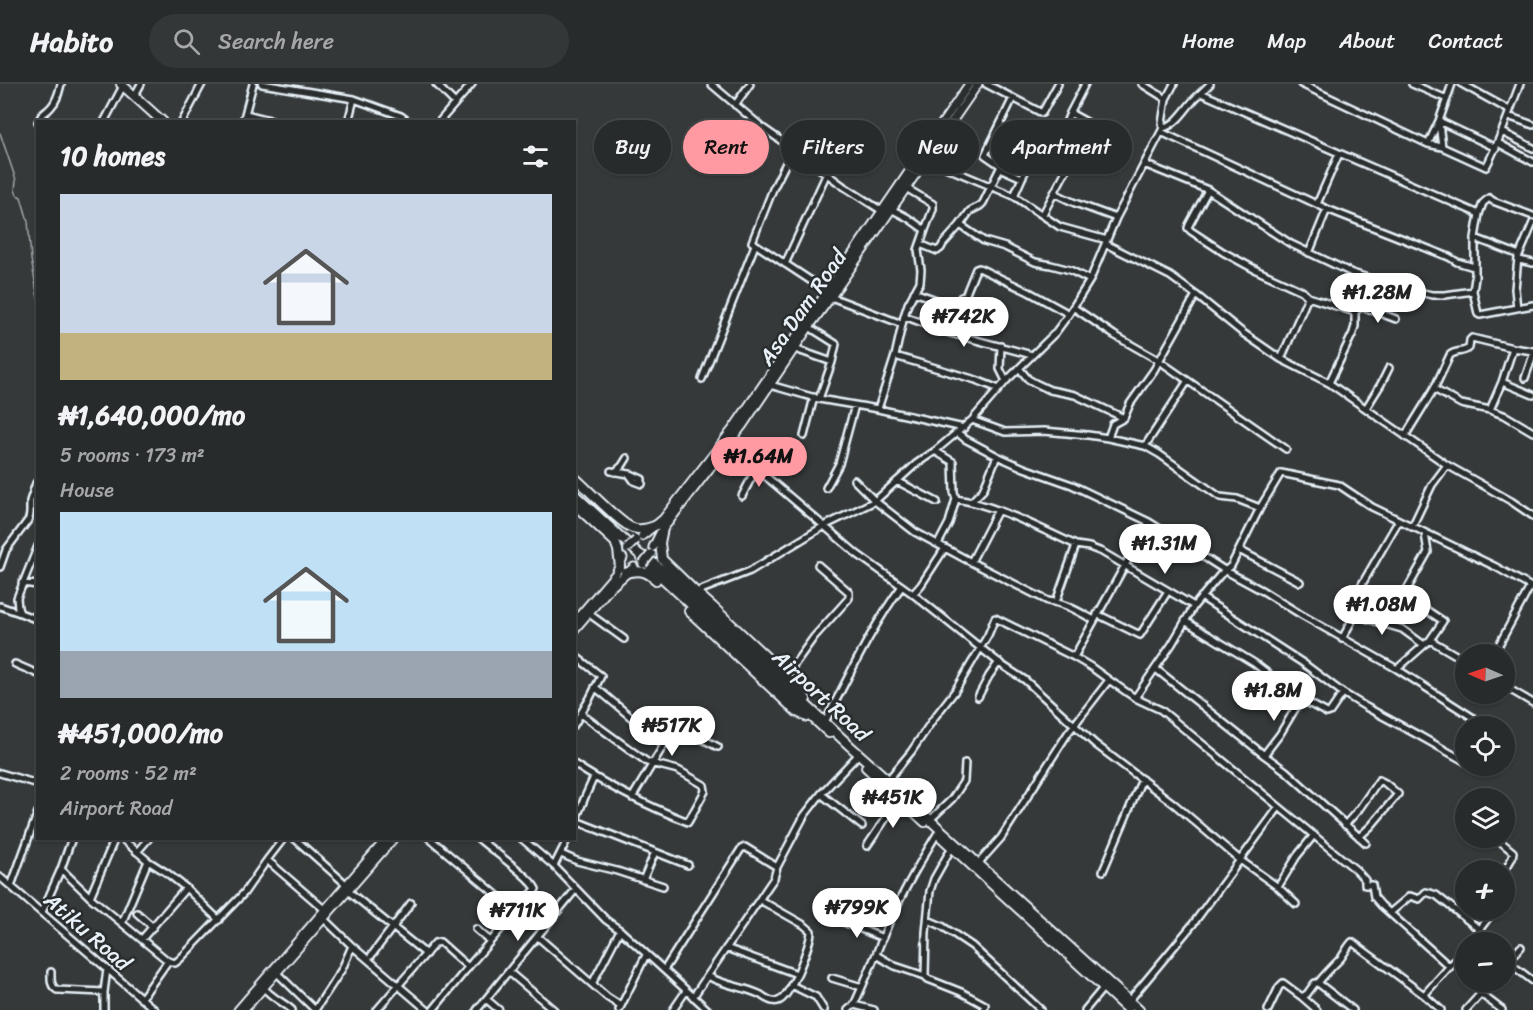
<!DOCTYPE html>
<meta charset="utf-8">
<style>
:root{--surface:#282b2c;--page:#343738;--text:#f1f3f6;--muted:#a5a7a9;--line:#444748;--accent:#ff9aa2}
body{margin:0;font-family:Sriracha,sans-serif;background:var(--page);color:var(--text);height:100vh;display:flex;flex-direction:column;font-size:22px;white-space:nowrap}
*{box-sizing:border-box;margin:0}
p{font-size:20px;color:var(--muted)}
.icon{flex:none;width:33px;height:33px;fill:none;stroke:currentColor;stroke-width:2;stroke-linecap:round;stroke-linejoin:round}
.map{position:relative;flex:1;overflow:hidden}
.sheet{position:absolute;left:36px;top:36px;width:540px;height:720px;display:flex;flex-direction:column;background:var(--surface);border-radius:0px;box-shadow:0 2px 4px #0004,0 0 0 2px var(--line)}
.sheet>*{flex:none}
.guide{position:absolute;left:594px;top:36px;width:570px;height:54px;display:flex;gap:12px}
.needle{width:39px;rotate:272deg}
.buttons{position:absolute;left:1455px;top:560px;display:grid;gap:12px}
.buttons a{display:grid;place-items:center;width:60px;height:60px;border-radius:50%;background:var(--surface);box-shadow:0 2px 4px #0004,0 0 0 2px var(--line);font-size:30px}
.price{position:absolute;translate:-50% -51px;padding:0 14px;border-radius:21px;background:#fff;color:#222;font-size:20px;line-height:39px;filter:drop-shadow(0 2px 3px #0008)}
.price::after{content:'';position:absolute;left:50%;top:36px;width:18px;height:14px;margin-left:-9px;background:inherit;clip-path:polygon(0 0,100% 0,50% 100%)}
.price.selected{background:var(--accent);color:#111}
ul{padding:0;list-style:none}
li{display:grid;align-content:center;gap:12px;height:318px;padding:0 24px}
li span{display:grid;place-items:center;height:186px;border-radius:0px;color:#555}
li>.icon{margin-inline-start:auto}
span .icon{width:108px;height:108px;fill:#fffc;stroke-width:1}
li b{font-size:26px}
h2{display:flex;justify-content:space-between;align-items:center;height:72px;padding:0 24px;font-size:26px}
.tag{padding:0 21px;border-radius:27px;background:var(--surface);box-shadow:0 2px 4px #0004,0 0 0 2px var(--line);font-size:21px;line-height:54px}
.tag.selected{background:var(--accent);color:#111}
header{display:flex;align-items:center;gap:36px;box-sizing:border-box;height:84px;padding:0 30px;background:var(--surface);border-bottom:2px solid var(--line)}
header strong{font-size:28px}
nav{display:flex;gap:33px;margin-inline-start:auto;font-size:21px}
.search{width:420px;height:54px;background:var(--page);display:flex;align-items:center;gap:15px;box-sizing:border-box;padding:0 21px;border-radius:33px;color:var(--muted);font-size:22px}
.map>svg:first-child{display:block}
</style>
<header>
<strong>Habito</strong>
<div class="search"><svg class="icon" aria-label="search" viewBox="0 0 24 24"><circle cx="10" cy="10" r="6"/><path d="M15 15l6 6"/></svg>Search here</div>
<nav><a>Home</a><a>Map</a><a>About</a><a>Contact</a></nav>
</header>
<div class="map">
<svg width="1533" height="926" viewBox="0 0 1533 926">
<rect width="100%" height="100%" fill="#35393a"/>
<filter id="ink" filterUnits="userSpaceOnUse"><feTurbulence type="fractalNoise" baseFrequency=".0167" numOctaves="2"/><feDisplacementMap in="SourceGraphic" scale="12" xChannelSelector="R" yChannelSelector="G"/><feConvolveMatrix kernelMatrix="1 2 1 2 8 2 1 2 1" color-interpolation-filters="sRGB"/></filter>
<g filter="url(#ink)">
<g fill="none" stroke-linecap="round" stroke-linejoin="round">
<path stroke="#a0a7ac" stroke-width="1.5" d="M 0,49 L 16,96 L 15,106 L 17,111 L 21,113 L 28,137 L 31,175 L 38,214"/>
<g stroke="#e8f1f8" stroke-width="10">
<path id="minor" d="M 262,0 L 354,15 L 401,32 L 409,38
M 436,0 L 455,19
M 711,0 L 763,44 L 793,65 L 843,102 L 882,127
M 986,0 L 1042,29 L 1058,0
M 1142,0 L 1166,15 L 1162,39 L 1163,44
M 1301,0 L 1428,60 L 1442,63 L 1486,83 C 1500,57 1509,28 1520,0
M 1412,0 L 1447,15
M 1462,0 L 1509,26
M 136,9 L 141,0
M 1013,14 L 985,71 L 1001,82 L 1004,86 L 1022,94
M 1166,15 L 1174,0
M 735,21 L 750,0
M 246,30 L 278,38
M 1508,32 L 1533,41
M 1439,37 L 1496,64
M 38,38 C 43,27 45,30 51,23 C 57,17 59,8 61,0
M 104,38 L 123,2
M 182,38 L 202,0
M 243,38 L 253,0
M 348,38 L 354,15
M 439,38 L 472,0
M 1439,39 L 1442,63
M 1161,48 L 1327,125 L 1449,173 L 1457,178 L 1474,183
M 1502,48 L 1533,64
M 1498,59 L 1533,78
M 1428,60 L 1439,37 L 1452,0
M 793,65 L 773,105 L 752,158 L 828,208
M 926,75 L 1014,112 L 1060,143 L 1107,156
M 1144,80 L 1208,106 L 1291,160 L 1352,189 L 1393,202 L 1432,211 L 1445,211 L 1473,207 L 1475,194 L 1475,154 L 1479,130 L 1201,9
M 906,104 L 933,120 L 933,125 L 925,146
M 1208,106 L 1189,141 L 1188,144 L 1191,147 L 1223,168 L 1256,186 L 1302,207 L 1308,213 L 1355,228 L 1355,242 L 1353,249 L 1329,299
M 1054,109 L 1075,119 L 1116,134
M 1014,112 L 1022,94 L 1045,48 L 1049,46 L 1061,51 L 1070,29 L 1085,0
M 1317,120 L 1339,70
M 1043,130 L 1090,41 L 1090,40 L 1070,29
M 1479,130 L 1483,119 L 1489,114 L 1493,117 L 1533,132
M 960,141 L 984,157 L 1005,163 L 1035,178 L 1051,181 L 1070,186 L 1090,196
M 1475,154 L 1517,170 L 1519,176 L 1533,179
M 920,160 L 937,167 L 941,164 L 943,160 L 960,141 L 970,127 L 980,122 L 983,119 L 1001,82
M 1106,160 L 1170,192 L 1196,211 L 1243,249 L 1281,275 L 1329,299 L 1447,381 L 1511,417 L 1533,432
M 1309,169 L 1327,125
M 785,180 L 827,89
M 1473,207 L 1478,230 L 1480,231 L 1533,221
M 914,208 L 953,222 L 958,222 L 961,213 L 965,212 L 976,185 L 979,184 L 1029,208 L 1069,230
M 831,213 L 902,240
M 1073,223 L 1114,251 L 1158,276 L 1286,365
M 1517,224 L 1515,205 L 1518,174 L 1533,139
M 1355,228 L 1360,223 L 1364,223 L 1396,235
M 904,232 L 950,249 L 1032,271
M 809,243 L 836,260 L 832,278 L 819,315
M 1001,262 L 1000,285 L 1006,297
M 795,265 L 832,278
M 895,272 L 976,296 L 999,305
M 1281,275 L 1308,213
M 1019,284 L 1028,295 L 1035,299 L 1050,306 L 1075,311 L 1124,334
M 1525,294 L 1533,271
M 702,295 L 755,161
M 1502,298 L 1533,311
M 770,301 L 819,315 L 878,325 L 964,344
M 1434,305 L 1461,320 L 1490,326 L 1506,332 L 1533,348
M 1366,324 L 1381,300 L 1389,284
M 878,325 L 895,272 L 904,232 L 908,220 L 920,198 L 921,186 L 918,166 L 925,146 L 908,134 L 891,125
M 1490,326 L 1502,298 L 1513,264
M 972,336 L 1005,348 L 1044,347 L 1088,351 L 1108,354 L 1145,362 L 1159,370 L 1220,413 L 1237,415 L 1260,424
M 958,349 L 965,355 L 997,372 L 1024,384 L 1072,401 L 1149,438 L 1226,487 L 1263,507 L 1300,530 L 1397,585 L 1486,642
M 804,352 L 814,313
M 1405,352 L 1434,305 L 1450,271 C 1456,266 1463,269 1469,264 L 1470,256 L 1472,254 L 1513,264 L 1533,267
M 1108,354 L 1113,340 L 1124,334 L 1130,320 L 1154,286 L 1196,211
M 729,361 L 857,470 L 913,510 L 1002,581 L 1025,596 L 1095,660 L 1173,719 L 1240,776 L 1278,803 L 1296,820
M 1145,362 L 1187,298
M 935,367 L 953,378 L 954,408 L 956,415
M 611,387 L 629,390 L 631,390 L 642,395 L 642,400 L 634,397 L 629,390
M 615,388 L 622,382 L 627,374
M 854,396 L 875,417 L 915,448 L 971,478 L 1048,517 C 1065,519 1079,528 1094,536
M 897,397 L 937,418
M 826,404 L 839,380 L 855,321
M 742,412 L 756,385
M 972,417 L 983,406 L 997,372
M 1412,443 L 1432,401 L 1447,381
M 1425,450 L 1428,468 L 1405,509 L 1405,512 L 1443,537 L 1430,556
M 938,460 L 949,439 L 956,415 C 997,421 1038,444 1076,461 L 1089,463 L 1102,468 L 1194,522
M 38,462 L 17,514 L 18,524 L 20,529 L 38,536
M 1239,466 L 1300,498
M 971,478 L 998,426
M 0,483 L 6,466 L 29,435 L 30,429 L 30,417 L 36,399
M 22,499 L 38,501
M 696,508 L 750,487 L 824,442 L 875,417 L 916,380 L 935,367 L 972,336 L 1006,297 L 1055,249 L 1069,230 L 1090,196 L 1116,134 L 1161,48 L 1163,44 C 1176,41 1184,27 1192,18 C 1198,11 1204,6 1210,0
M 913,510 L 921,501 L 945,464
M 1201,513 L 1303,579 L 1343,609 L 1366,623 L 1418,651 L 1466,678
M 1056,518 L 1076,461
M 0,522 L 20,529
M 588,529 L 624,555
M 1097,530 L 1140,551 L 1168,507
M 1355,531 L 1351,527 L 1354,514 L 1399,436
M 1185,537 L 1254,579 L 1301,615 L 1327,629 L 1330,628 L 1343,609
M 1342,555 L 1355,531 L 1402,545 L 1424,561
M 1494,570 L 1530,503
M 574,571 L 601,592 L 590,614 L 574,641
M 1074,573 L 1149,438
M 15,580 L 38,590
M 1156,585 L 1264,671 L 1286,687 L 1366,759
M 1397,585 L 1430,556 L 1466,577
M 786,592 L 814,553 L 849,514 L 849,508 L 818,481
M 1504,602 L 1533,619
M 595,603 L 663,660
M 978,613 L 989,592 L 999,578
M 1135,614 L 1172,560 L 1194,522 L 1220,491 L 1231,482 L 1260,424 L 1281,389 L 1339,401 L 1372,423 L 1496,483 L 1533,504
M 825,638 C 849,592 871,544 902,502
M 1264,671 L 1280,650 L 1301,615
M 574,680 C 610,704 648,722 688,738 L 705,707 L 704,701 L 678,686 L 647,678 L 581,630
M 0,689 L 38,700
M 888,696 L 911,668 L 934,634 L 955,607 L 988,551 L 995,534 L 1074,573 L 1091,583 L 1109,596
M 821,710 L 862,742
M 632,714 L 674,644 L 695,651 L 718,663
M 930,736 L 952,715 L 964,697 L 965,679
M 576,737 L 688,781
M 574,740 L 585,713 L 594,693
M 1345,741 L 1359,725 L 1379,696 L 1385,699 L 1398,710 L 1371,742 L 1359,753
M 1495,753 L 1513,768 L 1512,774 L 1504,788
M 121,754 L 148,777 L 167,789 L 186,804 L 219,836
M 294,754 L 347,801
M 429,754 L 517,828
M 521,754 L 554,782 L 606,836 L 620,846 L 708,926
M 867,762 L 899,715
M 137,768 L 149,754
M 561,770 L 577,777 L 617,787 L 663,802
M 267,776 L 325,826
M 554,782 L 568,754
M 976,782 L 1001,754 L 1068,649 L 1109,596 L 1135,614 L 1161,626 L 1356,786 L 1365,796 L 1365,801 L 1372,801 L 1374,813 L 1381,821 L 1450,883
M 61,785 L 90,813 L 168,877
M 1103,787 L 1142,695
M 0,793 L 155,926
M 643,796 L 655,768
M 11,802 L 38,728
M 1278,803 L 1297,772 L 1314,751
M 348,807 L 426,870
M 90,813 L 115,754
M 42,828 L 61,785 L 72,754
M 1391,828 L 1410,812 L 1419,815 L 1426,808 L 1436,811 L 1480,846
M 137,829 L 153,843
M 324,835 L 352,862 L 427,926
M 839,836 L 883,854
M 928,836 L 942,842 L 972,862 L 1041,926
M 122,839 L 148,777
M 476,845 L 490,857
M 538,853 L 607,913 L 621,922
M 142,855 L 186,804
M 1470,858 L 1495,825
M 726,864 L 797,890
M 876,871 L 895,882 L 925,892 L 928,895 L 961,908 L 985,921 L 984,926
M 371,872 L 411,819
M 1508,878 L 1533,897
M 1504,882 L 1521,863
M 664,886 L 741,765 L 745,763 L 777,783
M 51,888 C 51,895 50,902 57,906 L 104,908
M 509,888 L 554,926
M 277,889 L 315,926
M 708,892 C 724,902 744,902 761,911 C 765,914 772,919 778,917 C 790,915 811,859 811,847 L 804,841 L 760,816
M 925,892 L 926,848 L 930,807 L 934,795 L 952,763
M 832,894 L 862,903
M 1318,899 L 1353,926
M 592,900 L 620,846
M 791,901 L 816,913 L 824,926
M 264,904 C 271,913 283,918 292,926
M 1481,910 L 1502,926
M 1424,911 L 1466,864
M 693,913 L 774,794 L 777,783 L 804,732 L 821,710 L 856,673
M 1302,913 L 1317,926
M 141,915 L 168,877 L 175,879 L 180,875 L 244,809 L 267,776 L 284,754
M 486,915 L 499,926
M 1129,917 L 1193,840 L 1279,723
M 854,921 L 874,926
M 104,926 L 104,908 L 107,885
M 315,926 L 342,885 L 352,862
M 377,926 L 435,859 L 440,858 L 468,883
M 433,926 L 474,876 L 536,805 C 530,792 491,766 478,754
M 477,926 L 576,805
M 619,926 L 646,871
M 673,926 L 686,907
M 848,926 L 854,921 C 865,897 875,873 885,848 C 899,814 918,781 937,750
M 1085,926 L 1104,903
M 1268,926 L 1279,903 L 1283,899 L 1302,913 L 1307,910 L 1315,899 L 1318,899 C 1325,890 1333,882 1341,874 C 1345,869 1347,863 1352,858 L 1424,911 L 1441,926
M 1466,926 L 1492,897"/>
</g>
<g stroke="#e8f1f8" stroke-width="11">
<path id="major" d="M 642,452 L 663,435 L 732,346 L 969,0
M 653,463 L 660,449 L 743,341 L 809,243 L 831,213 L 978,0
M 574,538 L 616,489 L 623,474
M 574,546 L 610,504 L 634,483
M 238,926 L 387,754
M 244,926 L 394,754"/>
</g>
<g stroke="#e8f1f8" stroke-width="12">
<path id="highway" d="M 121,0 L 163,38
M 574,393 C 586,403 621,441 633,444 C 641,447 649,444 657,441
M 574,410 L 639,470 L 655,480 L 661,485 L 850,662 L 888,696 L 930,736 L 1139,926
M 574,420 L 615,458 L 618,466 L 620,483
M 663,444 L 660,459 L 662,475 L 696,508 L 713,523 L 796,601 L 806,615
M 642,475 L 829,649
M 625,489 C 639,486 645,486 656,496
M 689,527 L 797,628 L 807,633
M 866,683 L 925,738
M 941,753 L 1128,926"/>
</g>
<use href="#minor" stroke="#2a2d2e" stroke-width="5"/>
<use href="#major" stroke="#2a2d2e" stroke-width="7"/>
<use href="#highway" stroke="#2a2d2e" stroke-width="8"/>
<g stroke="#e8f1f8" stroke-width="11" stroke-linecap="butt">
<path id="major-bridge" d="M 628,464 L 636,456
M 643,480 L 651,470"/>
</g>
<use href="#major-bridge" stroke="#2a2d2e" stroke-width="7"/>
</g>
</g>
<g text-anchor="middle" stroke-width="5" stroke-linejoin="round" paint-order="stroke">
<g font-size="22" fill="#e8f1f8" stroke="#2a2d2e">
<text transform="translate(802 223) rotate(-55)" y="8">Asa Dam Road</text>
<text transform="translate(822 611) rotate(43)" y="8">Airport Road</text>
<text transform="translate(88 847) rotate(41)" y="8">Atiku Road</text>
</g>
</g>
</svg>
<div class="buttons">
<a><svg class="needle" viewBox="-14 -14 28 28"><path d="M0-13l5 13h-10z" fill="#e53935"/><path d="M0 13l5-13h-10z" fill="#a5a7a9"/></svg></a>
<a><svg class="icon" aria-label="locate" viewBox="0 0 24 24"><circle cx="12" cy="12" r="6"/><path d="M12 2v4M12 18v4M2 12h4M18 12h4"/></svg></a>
<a><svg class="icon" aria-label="layers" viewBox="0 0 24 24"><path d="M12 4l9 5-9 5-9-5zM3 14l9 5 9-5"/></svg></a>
<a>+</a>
<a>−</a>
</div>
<b class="price" style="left:1378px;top:240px">₦1.28M</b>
<b class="price" style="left:964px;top:264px">₦742K</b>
<b class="price selected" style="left:759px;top:404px">₦1.64M</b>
<b class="price" style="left:1165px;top:491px">₦1.31M</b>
<b class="price" style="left:1382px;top:552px">₦1.08M</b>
<b class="price" style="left:1274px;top:638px">₦1.8M</b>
<b class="price" style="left:672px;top:673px">₦517K</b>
<b class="price" style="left:893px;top:745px">₦451K</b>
<b class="price" style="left:857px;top:855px">₦799K</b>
<b class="price" style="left:518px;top:858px">₦711K</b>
<div class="guide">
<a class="tag">Buy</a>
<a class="tag selected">Rent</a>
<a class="tag">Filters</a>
<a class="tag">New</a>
<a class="tag">Apartment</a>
</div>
<section class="sheet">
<h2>10 homes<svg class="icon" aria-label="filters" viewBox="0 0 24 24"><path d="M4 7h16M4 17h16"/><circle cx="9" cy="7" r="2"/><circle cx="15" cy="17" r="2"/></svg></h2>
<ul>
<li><span style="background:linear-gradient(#c9d6e8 75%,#c2b280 0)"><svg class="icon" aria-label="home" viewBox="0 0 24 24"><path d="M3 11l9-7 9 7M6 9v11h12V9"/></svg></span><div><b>₦1,640,000/mo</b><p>5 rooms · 173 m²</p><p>House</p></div></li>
<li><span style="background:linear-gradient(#bfe0f5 75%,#9aa5b1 0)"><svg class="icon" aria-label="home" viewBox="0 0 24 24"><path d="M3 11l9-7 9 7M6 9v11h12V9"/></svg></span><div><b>₦451,000/mo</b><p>2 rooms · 52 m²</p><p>Airport Road</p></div></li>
</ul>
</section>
</div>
